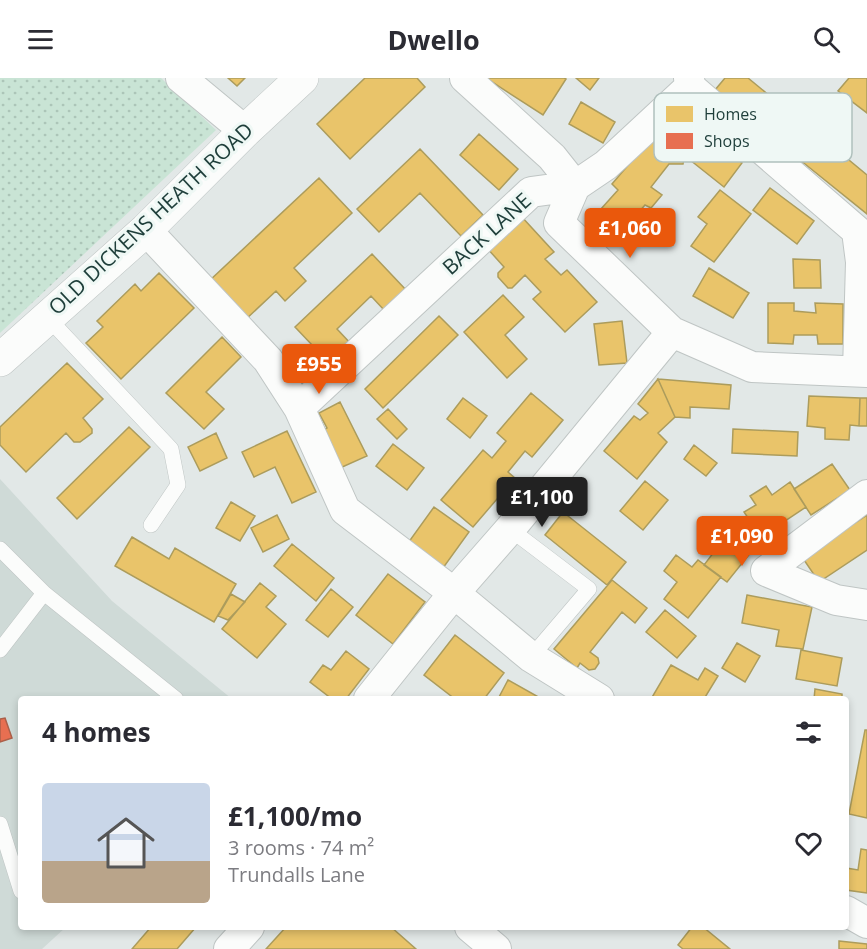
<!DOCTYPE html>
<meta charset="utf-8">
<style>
:root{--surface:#fff;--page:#f2f2f3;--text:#2b2b33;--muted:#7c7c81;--line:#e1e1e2;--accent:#ea580c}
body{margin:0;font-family:"Open Sans",sans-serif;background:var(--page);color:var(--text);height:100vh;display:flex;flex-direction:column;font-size:22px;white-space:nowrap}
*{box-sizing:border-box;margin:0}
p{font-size:20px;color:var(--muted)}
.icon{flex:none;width:33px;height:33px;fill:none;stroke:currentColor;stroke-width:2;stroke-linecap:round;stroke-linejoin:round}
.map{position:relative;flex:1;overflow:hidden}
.sheet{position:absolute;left:18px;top:618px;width:831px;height:234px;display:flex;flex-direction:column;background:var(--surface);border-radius:6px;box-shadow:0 3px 9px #0003}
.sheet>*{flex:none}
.price{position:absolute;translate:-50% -51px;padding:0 14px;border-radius:6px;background:var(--accent);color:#fff;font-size:20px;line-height:39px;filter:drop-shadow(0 2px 3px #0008)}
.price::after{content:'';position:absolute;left:50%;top:36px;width:18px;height:14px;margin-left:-9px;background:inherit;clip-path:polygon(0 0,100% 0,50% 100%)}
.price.active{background:#222;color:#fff}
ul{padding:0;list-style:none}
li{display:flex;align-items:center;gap:18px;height:150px;padding:0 24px}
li+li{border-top:2px solid var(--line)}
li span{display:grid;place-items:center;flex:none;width:168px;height:120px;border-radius:6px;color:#555}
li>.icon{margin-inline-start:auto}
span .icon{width:72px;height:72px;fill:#fffc;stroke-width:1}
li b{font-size:26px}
h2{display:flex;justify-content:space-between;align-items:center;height:72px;padding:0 24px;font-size:26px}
header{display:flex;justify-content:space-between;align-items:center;height:78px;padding:0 24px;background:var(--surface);font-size:27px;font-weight:700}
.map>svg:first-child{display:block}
</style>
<header><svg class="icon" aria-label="menu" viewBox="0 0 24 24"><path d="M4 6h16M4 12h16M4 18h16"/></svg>Dwello<svg class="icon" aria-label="search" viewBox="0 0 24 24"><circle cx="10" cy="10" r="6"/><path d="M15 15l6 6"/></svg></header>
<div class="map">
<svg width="867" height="871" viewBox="0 0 867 871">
<defs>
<pattern id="park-dots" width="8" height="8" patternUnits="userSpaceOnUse" patternTransform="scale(1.5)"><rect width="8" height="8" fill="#c9e4d5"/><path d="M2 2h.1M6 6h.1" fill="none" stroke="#acc5b8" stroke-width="1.8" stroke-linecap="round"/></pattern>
</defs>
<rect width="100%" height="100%" fill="#e2e8e7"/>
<path fill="#cfdad7" d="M 0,401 L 112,523 L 232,621 L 21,621 L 21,849 L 66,849 L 42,871 L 0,871 Z"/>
<path fill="url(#park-dots)" d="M 0,0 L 161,0 L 216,52 L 0,255 Z"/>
<path fill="#e9c46a" stroke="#ac9c5c" stroke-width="1.5" d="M 228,0 L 245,0 L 237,8 Z
M 365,0 L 417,0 L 425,9 L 350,81 L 317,46 Z
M 486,0 L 564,0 L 566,1 L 543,37 Z
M 576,0 L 599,0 L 590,12 Z
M 725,0 L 748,0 L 815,55 L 796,78 L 715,12 Z
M 849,0 L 867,0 L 867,35 L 838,13 Z
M 581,24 L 615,44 L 603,65 L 569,46 Z
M 655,46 L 689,49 L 683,86 L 669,86 L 651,109 L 662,117 L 651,130 L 645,127 L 615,162 L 592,141 L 618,112 L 612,106 L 641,72 Z
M 689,49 L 706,56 L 742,85 L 724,109 L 685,78 Z
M 479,56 L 518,91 L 499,112 L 460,77 Z
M 820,58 L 867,97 L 867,136 L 800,82 Z
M 420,71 L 483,137 L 461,158 L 420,115 L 379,154 L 357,131 Z
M 319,100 L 352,135 L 294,190 L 306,203 L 285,223 L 276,213 L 244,243 L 208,204 Z
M 770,110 L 814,143 L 797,166 L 753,132 Z
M 720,112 L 751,136 L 714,184 L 691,168 L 707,146 L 698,139 Z
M 521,138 L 554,174 L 545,181 L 561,197 L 567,192 L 597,224 L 565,254 L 533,221 L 541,214 L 525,197 L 512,210 L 508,210 L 498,199 L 498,195 L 504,189 L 487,170 Z
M 372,176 L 407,213 L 385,233 L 371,218 L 337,251 L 352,267 L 331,287 L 295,249 Z
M 793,181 L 820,182 L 821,210 L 794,210 Z
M 709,190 L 749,215 L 733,240 L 693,218 Z
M 159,195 L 194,230 L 121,301 L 86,265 L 103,249 L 97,243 L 135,206 L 141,213 Z
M 503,217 L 524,239 L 505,257 L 527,281 L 507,300 L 464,254 Z
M 768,225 L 794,225 L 794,233 L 816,235 L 815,225 L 843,226 L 843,266 L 818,266 L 817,257 L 794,257 L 793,266 L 768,265 Z
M 439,238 L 458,257 L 383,330 L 365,311 Z
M 622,243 L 627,285 L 599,287 L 594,246 Z
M 222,259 L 241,279 L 206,314 L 224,331 L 204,351 L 166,315 Z
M 67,285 L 103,321 L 83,340 L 92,351 L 92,355 L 80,364 L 74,364 L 66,355 L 26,394 L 0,367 L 0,349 Z
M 658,301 L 675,339 L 658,355 L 667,364 L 637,401 L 604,373 L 634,338 L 640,342 L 648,335 L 638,326 Z
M 658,301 L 731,307 L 729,331 L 690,329 L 690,340 L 675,339 Z
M 531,315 L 563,342 L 532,379 L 525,373 L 508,394 L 515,400 L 473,449 L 441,422 L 483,372 L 492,380 L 506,363 L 497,355 Z
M 809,318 L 860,320 L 859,348 L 850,347 L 849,362 L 825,361 L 825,350 L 807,348 Z
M 463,320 L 487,338 L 470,360 L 447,341 Z
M 860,320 L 867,320 L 867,348 L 859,348 Z
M 340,324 L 367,378 L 340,390 L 321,353 L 327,350 L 319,335 Z
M 388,331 L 407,351 L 397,361 L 377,341 Z
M 129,349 L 150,369 L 77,441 L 57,420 Z
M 733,351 L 798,354 L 797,378 L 732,375 Z
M 287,353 L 316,414 L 292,425 L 275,389 L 254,399 L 242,374 Z
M 216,355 L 227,380 L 200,393 L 188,369 Z
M 393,366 L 424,390 L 407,412 L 376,388 Z
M 694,367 L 717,385 L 706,398 L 684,381 Z
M 832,386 L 850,412 L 811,437 L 794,411 Z
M 645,403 L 668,422 L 643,452 L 620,433 Z
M 790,404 L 806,429 L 761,459 L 744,434 L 756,427 L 750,418 L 766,408 L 772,417 Z
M 231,424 L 255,438 L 240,463 L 216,450 Z
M 434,429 L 469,454 L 443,490 L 408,465 Z
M 563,434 L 626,484 L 607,507 L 545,457 Z
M 277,437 L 289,461 L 263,474 L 251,450 Z
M 867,437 L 867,472 L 819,504 L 802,479 Z
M 737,446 L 760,463 L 727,504 L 704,487 L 714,474 L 700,463 L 712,447 L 727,459 Z
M 132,459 L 169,481 L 175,470 L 236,506 L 214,544 L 115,488 Z
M 292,466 L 334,500 L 316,523 L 274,488 Z
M 676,477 L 692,489 L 698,482 L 721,499 L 688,540 L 664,521 L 677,504 L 664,493 Z
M 388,496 L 425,524 L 393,566 L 356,537 Z
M 612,502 L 647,530 L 635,545 L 622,534 L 590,574 L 598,580 L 599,585 L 595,591 L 589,592 L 580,585 L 577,590 L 554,571 Z
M 260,505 L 276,518 L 266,529 L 286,546 L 257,580 L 222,551 Z
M 331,511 L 353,529 L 328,559 L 306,542 Z
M 231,516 L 245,524 L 228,542 L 218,538 Z
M 747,517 L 812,529 L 803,571 L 776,568 L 779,552 L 742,545 Z
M 665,532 L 696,558 L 677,580 L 646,554 Z
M 455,557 L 504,595 L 484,621 L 455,621 L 424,597 Z
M 737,565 L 760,578 L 745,604 L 722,590 Z
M 801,572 L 842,580 L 837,608 L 796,601 Z
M 346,573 L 369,591 L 346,621 L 332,621 L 310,604 L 323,587 L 331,592 Z
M 671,587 L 698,602 L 705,590 L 718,598 L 704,621 L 651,621 Z
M 508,602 L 542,621 L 498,621 Z
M 815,611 L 842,616 L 842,621 L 814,621 Z
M 865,652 L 867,652 L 867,740 L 849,736 Z
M 861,771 L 867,772 L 867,815 L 846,812 L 846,790 L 858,792 Z
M 151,849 L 196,849 L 177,871 L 132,871 Z
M 286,849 L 391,849 L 416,871 L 266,871 Z
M 692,849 L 703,849 L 730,871 L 683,871 L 678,867 Z
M 839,863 L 867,866 L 867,871 L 839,871 Z"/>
<path fill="#e76f51" stroke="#ab604a" stroke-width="1.5" d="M 5,640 L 12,660 L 0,664 L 0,641 Z"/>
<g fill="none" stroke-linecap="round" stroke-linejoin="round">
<g stroke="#bfc5c4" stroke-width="16">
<path id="service" d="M 47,239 L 171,371 L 178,407 L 151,447
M 510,451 L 589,511 L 531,579
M 0,471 L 44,515 L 176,621
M 0,572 L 44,515
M 0,746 L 21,813"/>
</g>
<g stroke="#bfc5c4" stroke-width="32">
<path id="minor" d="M 181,0 L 245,53
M 465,0 L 552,79 L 575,108 L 559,145 L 672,254 L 752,289 L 867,294
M 689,0 L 690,9 L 857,153 L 861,184 L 858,293
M 146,152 L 268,282 L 299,330 L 345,432 L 454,515 L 369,621
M 299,330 L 531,114 L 575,108 L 606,87 L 690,9
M 867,417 L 766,493 L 836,522 L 867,527
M 599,621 L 531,579 L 454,515 L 510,451 L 672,254
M 846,833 L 867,845
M 470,849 L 496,871
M 229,871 L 249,849"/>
</g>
<g stroke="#bfc5c4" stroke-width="34">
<path id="tertiary" d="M 0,282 L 146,152 L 245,53 L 302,0"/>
</g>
<use href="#service" stroke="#fbfcfb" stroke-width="15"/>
<use href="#minor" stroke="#fbfcfb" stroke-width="30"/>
<use href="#tertiary" stroke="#fbfcfb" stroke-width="33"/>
</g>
<g text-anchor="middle" stroke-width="6" stroke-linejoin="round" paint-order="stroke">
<g font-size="21" fill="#1e3e3a" stroke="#eff8f5">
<text transform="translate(151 141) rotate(-43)" y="7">OLD DICKENS HEATH ROAD</text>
<text transform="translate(487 156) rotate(-42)" y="7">BACK LANE</text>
</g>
</g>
<rect x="654" y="15" width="198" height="69" rx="9" fill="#eff8f5" stroke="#b0c0bd" stroke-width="1.5"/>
<rect x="666" y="28" width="27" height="16" fill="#e9c46a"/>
<rect x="666" y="55" width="27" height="16" fill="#e76f51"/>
<g font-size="16" fill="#1e3e3a">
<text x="704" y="42">Homes</text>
<text x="704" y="69">Shops</text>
</g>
</svg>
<b class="price" style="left:630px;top:181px">£1,060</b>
<b class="price" style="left:319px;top:317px">£955</b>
<b class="price active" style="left:542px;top:450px">£1,100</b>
<b class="price" style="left:742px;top:489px">£1,090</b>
<section class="sheet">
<h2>4 homes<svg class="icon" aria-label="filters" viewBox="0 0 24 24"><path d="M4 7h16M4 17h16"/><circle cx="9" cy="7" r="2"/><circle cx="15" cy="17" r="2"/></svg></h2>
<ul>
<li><span style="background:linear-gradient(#c9d6e8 65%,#b9a48a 0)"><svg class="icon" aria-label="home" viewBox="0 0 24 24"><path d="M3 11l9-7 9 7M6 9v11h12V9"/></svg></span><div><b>£1,100/mo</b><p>3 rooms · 74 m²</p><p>Trundalls Lane</p></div><svg class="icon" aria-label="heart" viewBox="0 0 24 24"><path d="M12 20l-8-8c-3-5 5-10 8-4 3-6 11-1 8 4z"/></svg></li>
</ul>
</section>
</div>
